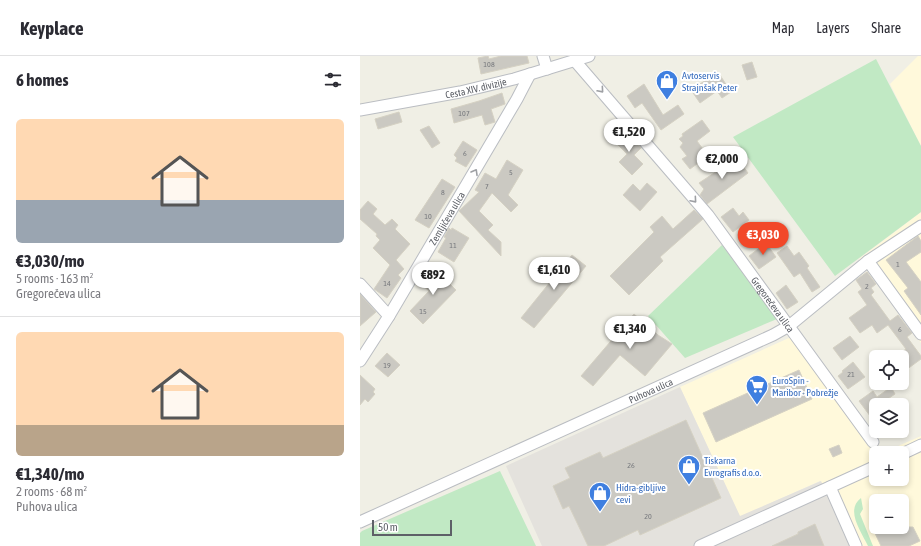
<!DOCTYPE html>
<meta charset="utf-8">
<style>
:root{--surface:#fff;--page:#f7f7f7;--text:#2b2b33;--muted:#7c7c81;--line:#e1e1e2;--accent:#f24829}
body{margin:0;font-family:"Asap Condensed",sans-serif;background:var(--page);color:var(--text);height:100vh;display:flex;flex-direction:column;font-size:15px;white-space:nowrap}
*{box-sizing:border-box;margin:0}
p{font-size:13px;color:var(--muted)}
.icon{flex:none;width:22px;height:22px;fill:none;stroke:currentColor;stroke-width:2;stroke-linecap:round;stroke-linejoin:round}
.map{position:relative;flex:1;overflow:hidden}
.drawer{display:flex;flex-direction:column;background:var(--surface);width:360px}
.drawer>*{flex:none}
.tools{position:absolute;left:509px;top:294px;display:grid;gap:8px}
.tools a{display:grid;place-items:center;width:40px;height:40px;border-radius:6px;background:var(--surface);box-shadow:0 2px 6px #0003;font-size:20px}
.scale{position:absolute;left:12px;bottom:10px;width:80px;box-sizing:border-box;padding-left:4px;border:2px solid #5d6067;border-top:0;font-size:11px;line-height:14px;white-space:nowrap;color:#5d6067;-webkit-text-stroke:3px #fff;paint-order:stroke}
.price{position:absolute;translate:-50% -34px;padding:0 9px;border-radius:14px;background:#fff;color:#222;font-size:13px;line-height:26px;filter:drop-shadow(0 1px 2px #0008)}
.price::after{content:'';position:absolute;left:50%;top:24px;width:12px;height:9px;margin-left:-6px;background:inherit;clip-path:polygon(0 0,100% 0,50% 100%)}
.price.on{background:var(--accent);color:#fff}
ul{padding:0;list-style:none}
li{display:grid;align-content:center;gap:8px;height:212px;padding:0 16px}
li+li{border-top:1px solid var(--line)}
li span{display:grid;place-items:center;height:124px;border-radius:6px;color:#555}
li>.icon{margin-inline-start:auto}
span .icon{width:72px;height:72px;fill:#fffc;stroke-width:1}
li b{font-size:17px}
h2{display:flex;justify-content:space-between;align-items:center;height:48px;padding:0 16px;font-size:17px}
header{display:flex;align-items:center;gap:24px;box-sizing:border-box;height:56px;padding:0 20px;background:var(--surface);border-bottom:1px solid var(--line)}
header strong{font-size:19px}
nav{display:flex;gap:22px;margin-inline-start:auto;font-size:14px}
main{display:flex;flex:1;min-height:0}
.map>svg:first-child{display:block}
</style>
<header>
<strong>Keyplace</strong>
<nav><a>Map</a><a>Layers</a><a>Share</a></nav>
</header>
<main>
<section class="drawer">
<h2>6 homes<svg class="icon" aria-label="filters" viewBox="0 0 24 24"><path d="M4 7h16M4 17h16"/><circle cx="9" cy="7" r="2"/><circle cx="15" cy="17" r="2"/></svg></h2>
<ul>
<li><span style="background:linear-gradient(#ffd9b3 65%,#9aa5b1 0)"><svg class="icon" aria-label="home" viewBox="0 0 24 24"><path d="M3 11l9-7 9 7M6 9v11h12V9"/></svg></span><div><b>€3,030/mo</b><p>5 rooms · 163 m²</p><p>Gregorečeva ulica</p></div></li>
<li><span style="background:linear-gradient(#ffd9b3 75%,#b9a48a 0)"><svg class="icon" aria-label="home" viewBox="0 0 24 24"><path d="M3 11l9-7 9 7M6 9v11h12V9"/></svg></span><div><b>€1,340/mo</b><p>2 rooms · 68 m²</p><p>Puhova ulica</p></div></li>
</ul>
</section>
<div class="map">
<svg width="561" height="490" viewBox="0 0 561 490">
<rect width="100%" height="100%" fill="#f0efe5"/>
<path fill="#fff9db" fill-rule="evenodd" d="M 558,0 L 561,0 L 561,90 L 530,28 Z
M 561,156 L 561,287 L 499,203 Z
M 431,281 L 516,397 L 516,423 L 542,423 L 542,397 L 522,397 L 561,380 L 561,490 L 490,490 L 460,425 L 380,461 L 320,331 ZM 516,445 L 542,445 L 542,471 L 516,471 Z"/>
<path fill="#e4e2dd" d="M 320,331 L 380,460 L 461,425 L 490,490 L 182,490 L 146,410 Z"/>
<path fill="#c1e9c4" d="M 516,3 L 561,90 L 561,156 L 475,220 L 373,81 Z
M 362,189 L 417,263 L 325,302 L 288,260 Z
M 140,415 L 176,490 L 0,490 L 0,477 L 2,475 Z
M 501,442 L 503,453 L 500,458 L 513,490 L 508,490 C 501,475 485,454 501,442 Z"/>
<path fill="#cbc9c2" stroke="#d5d1c3" d="M 128,0 L 129,3 L 141,0 L 167,0 L 169,7 L 121,18 L 118,2 Z
M 392,6 L 397,21 L 387,24 L 382,9 Z
M 358,16 L 371,36 L 362,42 L 357,35 L 340,47 L 331,34 Z
M 284,28 L 303,59 L 318,49 L 324,58 L 301,74 L 282,47 L 275,52 L 267,40 Z
M 142,37 L 145,48 L 131,53 L 135,66 L 125,69 L 122,59 L 94,67 L 91,53 L 119,45 Z
M 39,56 L 42,66 L 18,73 L 15,63 Z
M 342,64 L 350,75 L 337,85 L 348,100 L 330,113 L 322,103 L 327,100 L 320,91 L 323,87 L 319,83 L 323,80 L 322,78 Z
M 69,70 L 80,87 L 72,92 L 60,74 Z
M 265,75 L 281,92 L 274,99 L 283,108 L 272,119 L 259,106 L 267,98 L 254,85 Z
M 103,85 L 117,94 L 106,111 L 95,105 L 97,102 L 94,99 Z
M 377,102 L 388,117 L 347,148 L 340,139 L 344,133 L 339,127 Z
M 147,104 L 163,114 L 148,139 L 158,149 L 151,156 L 132,137 L 119,155 L 133,169 L 128,174 L 141,186 L 141,200 L 99,155 L 119,136 L 115,134 L 125,117 L 136,123 Z
M 82,123 L 95,131 L 69,172 L 55,164 Z
M 287,127 L 297,136 L 280,155 L 263,139 L 273,128 L 280,135 Z
M 8,145 L 17,153 L 13,158 L 25,169 L 32,163 L 38,169 L 35,173 L 50,188 L 36,204 L 44,213 L 38,219 L 41,222 L 27,242 L 14,233 L 30,209 L 13,192 L 20,184 L 16,180 L 17,178 L 0,163 L 0,154 Z
M 373,152 L 379,160 L 383,156 L 389,164 L 373,176 L 361,161 Z
M 334,154 L 343,163 L 300,201 L 303,205 L 269,239 L 250,220 L 294,176 L 290,171 L 302,160 L 313,173 Z
M 89,172 L 91,174 L 92,172 L 109,182 L 94,206 L 78,196 L 86,182 L 84,181 Z
M 558,180 L 561,185 L 561,196 L 546,206 L 561,226 L 561,259 L 544,235 L 548,232 L 526,204 Z
M 406,187 L 416,201 L 399,213 L 389,200 Z
M 427,190 L 434,200 L 439,196 L 449,210 L 447,212 L 460,231 L 452,236 L 440,217 L 434,221 L 417,197 Z
M 212,199 L 226,210 L 174,272 L 161,262 Z
M 74,212 L 96,234 L 63,268 L 50,255 L 69,235 L 59,226 Z
M 507,216 L 516,228 L 511,232 L 514,236 L 511,239 L 530,265 L 538,259 L 552,277 L 547,281 L 561,300 L 561,303 L 546,314 L 542,308 L 542,296 L 546,293 L 528,269 L 517,277 L 512,269 L 500,277 L 489,262 L 507,249 L 498,236 L 502,233 L 496,224 Z
M 426,229 L 438,246 L 427,253 L 416,237 Z
M 0,238 L 16,256 L 0,270 Z
M 274,258 L 298,279 L 312,288 L 285,320 L 260,299 L 233,330 L 221,320 Z
M 490,280 L 499,291 L 482,304 L 473,292 Z
M 27,297 L 40,309 L 28,321 L 15,310 Z
M 493,306 L 505,321 L 488,333 L 478,320 L 483,316 L 482,315 Z
M 439,314 L 452,343 L 356,386 L 343,357 Z
M 0,319 L 15,333 L 13,336 L 15,338 L 8,346 L 5,343 L 0,349 Z
M 531,331 L 535,338 L 522,347 L 523,349 L 516,349 L 516,368 L 499,345 L 513,335 L 517,341 Z
M 326,364 L 361,442 L 280,479 L 278,474 L 244,490 L 228,490 L 209,450 L 203,453 L 193,430 L 210,422 L 205,412 L 240,396 L 243,402 Z
M 479,389 L 482,397 L 473,401 L 469,393 Z
M 455,468 L 464,490 L 412,490 L 438,478 L 438,476 Z
M 512,471 L 553,471 L 560,485 L 549,490 L 521,490 Z"/>
<g fill="none" stroke-linecap="round" stroke-linejoin="round">
<g stroke="#babdc2" stroke-width="13">
<g id="minor">
<path d="M 183,0 L 187,13"/>
<path id="s1" d="M 215,5 L 348,159 L 513,386"/>
<path id="s2" d="M 0,54 L 100,36 L 154,23 L 229,0"/>
<path d="M 508,205 L 561,278"/>
<path d="M 0,228 L 29,260"/>
<path id="s3" d="M 0,305 L 29,260 L 157,43 L 170,18"/>
<path d="M 542,398 L 561,389"/>
<path d="M 470,431 L 496,490"/>
<path id="s4" d="M 0,466 L 413,279 L 429,270 L 508,205 L 561,170"/>
<path d="M 340,490 L 516,410"/>
</g>
</g>
<use href="#minor" stroke="#fff" stroke-width="11"/>
</g>
<defs><path id="oneway-chevron" d="M-2-3.5L2.5 0L-2 3.5" fill="none" stroke-width="1.6" stroke-linecap="round" stroke-linejoin="round"/></defs>
<g stroke="#9ea0a4">
<use href="#oneway-chevron" transform="translate(241 34) rotate(49)"/>
<use href="#oneway-chevron" transform="translate(115 116) rotate(-60)"/>
<use href="#oneway-chevron" transform="translate(334 144) rotate(49)"/>
</g>
<defs>
<g id="shop-pin" transform="scale(1.15)"><path d="M0 17L-7.5 6A9.5 9.5 0 1 1 7.5 6Z" fill="#3f7fe0" stroke="#fff"/><path d="M-5-2.5h2.3a2.7 3.5 0 0 1 5.4 0H5L5.5 6h-11ZM-1.5-2.5h3a1.5 2.3 0 0 0-3 0Z" fill="#fff"/></g>
<g id="supermarket-pin" transform="scale(1.15)"><path d="M0 17L-7.5 6A9.5 9.5 0 1 1 7.5 6Z" fill="#3f7fe0" stroke="#fff"/><path d="M-6-5.5h2.5l.6 2H6L4.5 2H-2.5L-4.4-4H-6ZM-1.5 3.2a1.3 1.3 0 1 0 .1 0ZM3 3.2a1.3 1.3 0 1 0 .1 0Z" fill="#fff"/></g>
</defs>
<g fill-rule="evenodd">
<use href="#shop-pin" x="307" y="25"/>
<use href="#supermarket-pin" x="397" y="330"/>
<use href="#shop-pin" x="329" y="410"/>
<use href="#shop-pin" x="240" y="437"/>
</g>
<g text-anchor="middle" stroke-width="4" stroke-linejoin="round" paint-order="stroke">
<g font-size="8" fill="#787a7e">
<text x="129" y="11">108</text>
<text x="104" y="60">107</text>
<text x="105" y="100">6</text>
<text x="151" y="119">5</text>
<text x="127" y="133">7</text>
<text x="83" y="139">8</text>
<text x="68" y="163">10</text>
<text x="93" y="192">11</text>
<text x="538" y="211">1</text>
<text x="27" y="230">14</text>
<text x="507" y="233">2</text>
<text x="63" y="258">15</text>
<text x="540" y="276">6</text>
<text x="27" y="312">19</text>
<text x="491" y="321">21</text>
<text x="271" y="412">26</text>
<text x="288" y="463">20</text>
</g>
<g font-size="10" fill="#366cbe" stroke="#fff" text-anchor="start">
<text x="322" y="23">Avtoservis<tspan x="322" dy="12">Strajnšak Peter</tspan></text>
<text x="412" y="328">EuroSpin -<tspan x="412" dy="12">Maribor - Pobrežje</tspan></text>
<text x="344" y="408">Tiskarna<tspan x="344" dy="12">Evrografis d.o.o.</tspan></text>
<text x="256" y="435">Hidra-gibljive<tspan x="256" dy="12">cevi</tspan></text>
</g>
<g font-size="10" fill="#5d6067" stroke="#fff">
<text dy="4" stroke="none"><textPath href="#s2" startOffset="118">Cesta XIV. divizije</textPath></text>
<text dy="4" stroke="none"><textPath href="#s3" startOffset="167">Zemljičeva ulica</textPath></text>
<text dy="4" stroke="none"><textPath href="#s1" startOffset="314">Gregorečeva ulica</textPath></text>
<text dy="4" stroke="none"><textPath href="#s4" startOffset="319">Puhova ulica</textPath></text>
</g>
</g>
</svg>
<div class="tools">
<a><svg class="icon" aria-label="locate" viewBox="0 0 24 24"><circle cx="12" cy="12" r="6"/><path d="M12 2v4M12 18v4M2 12h4M18 12h4"/></svg></a>
<a><svg class="icon" aria-label="layers" viewBox="0 0 24 24"><path d="M12 4l9 5-9 5-9-5zM3 14l9 5 9-5"/></svg></a>
<a>+</a>
<a>−</a>
</div>
<div class="scale">50 m</div>
<b class="price" style="left:269px;top:97px">€1,520</b>
<b class="price" style="left:362px;top:124px">€2,000</b>
<b class="price on" style="left:403px;top:200px">€3,030</b>
<b class="price" style="left:194px;top:235px">€1,610</b>
<b class="price" style="left:73px;top:240px">€892</b>
<b class="price" style="left:270px;top:294px">€1,340</b>
</div>
</main>
